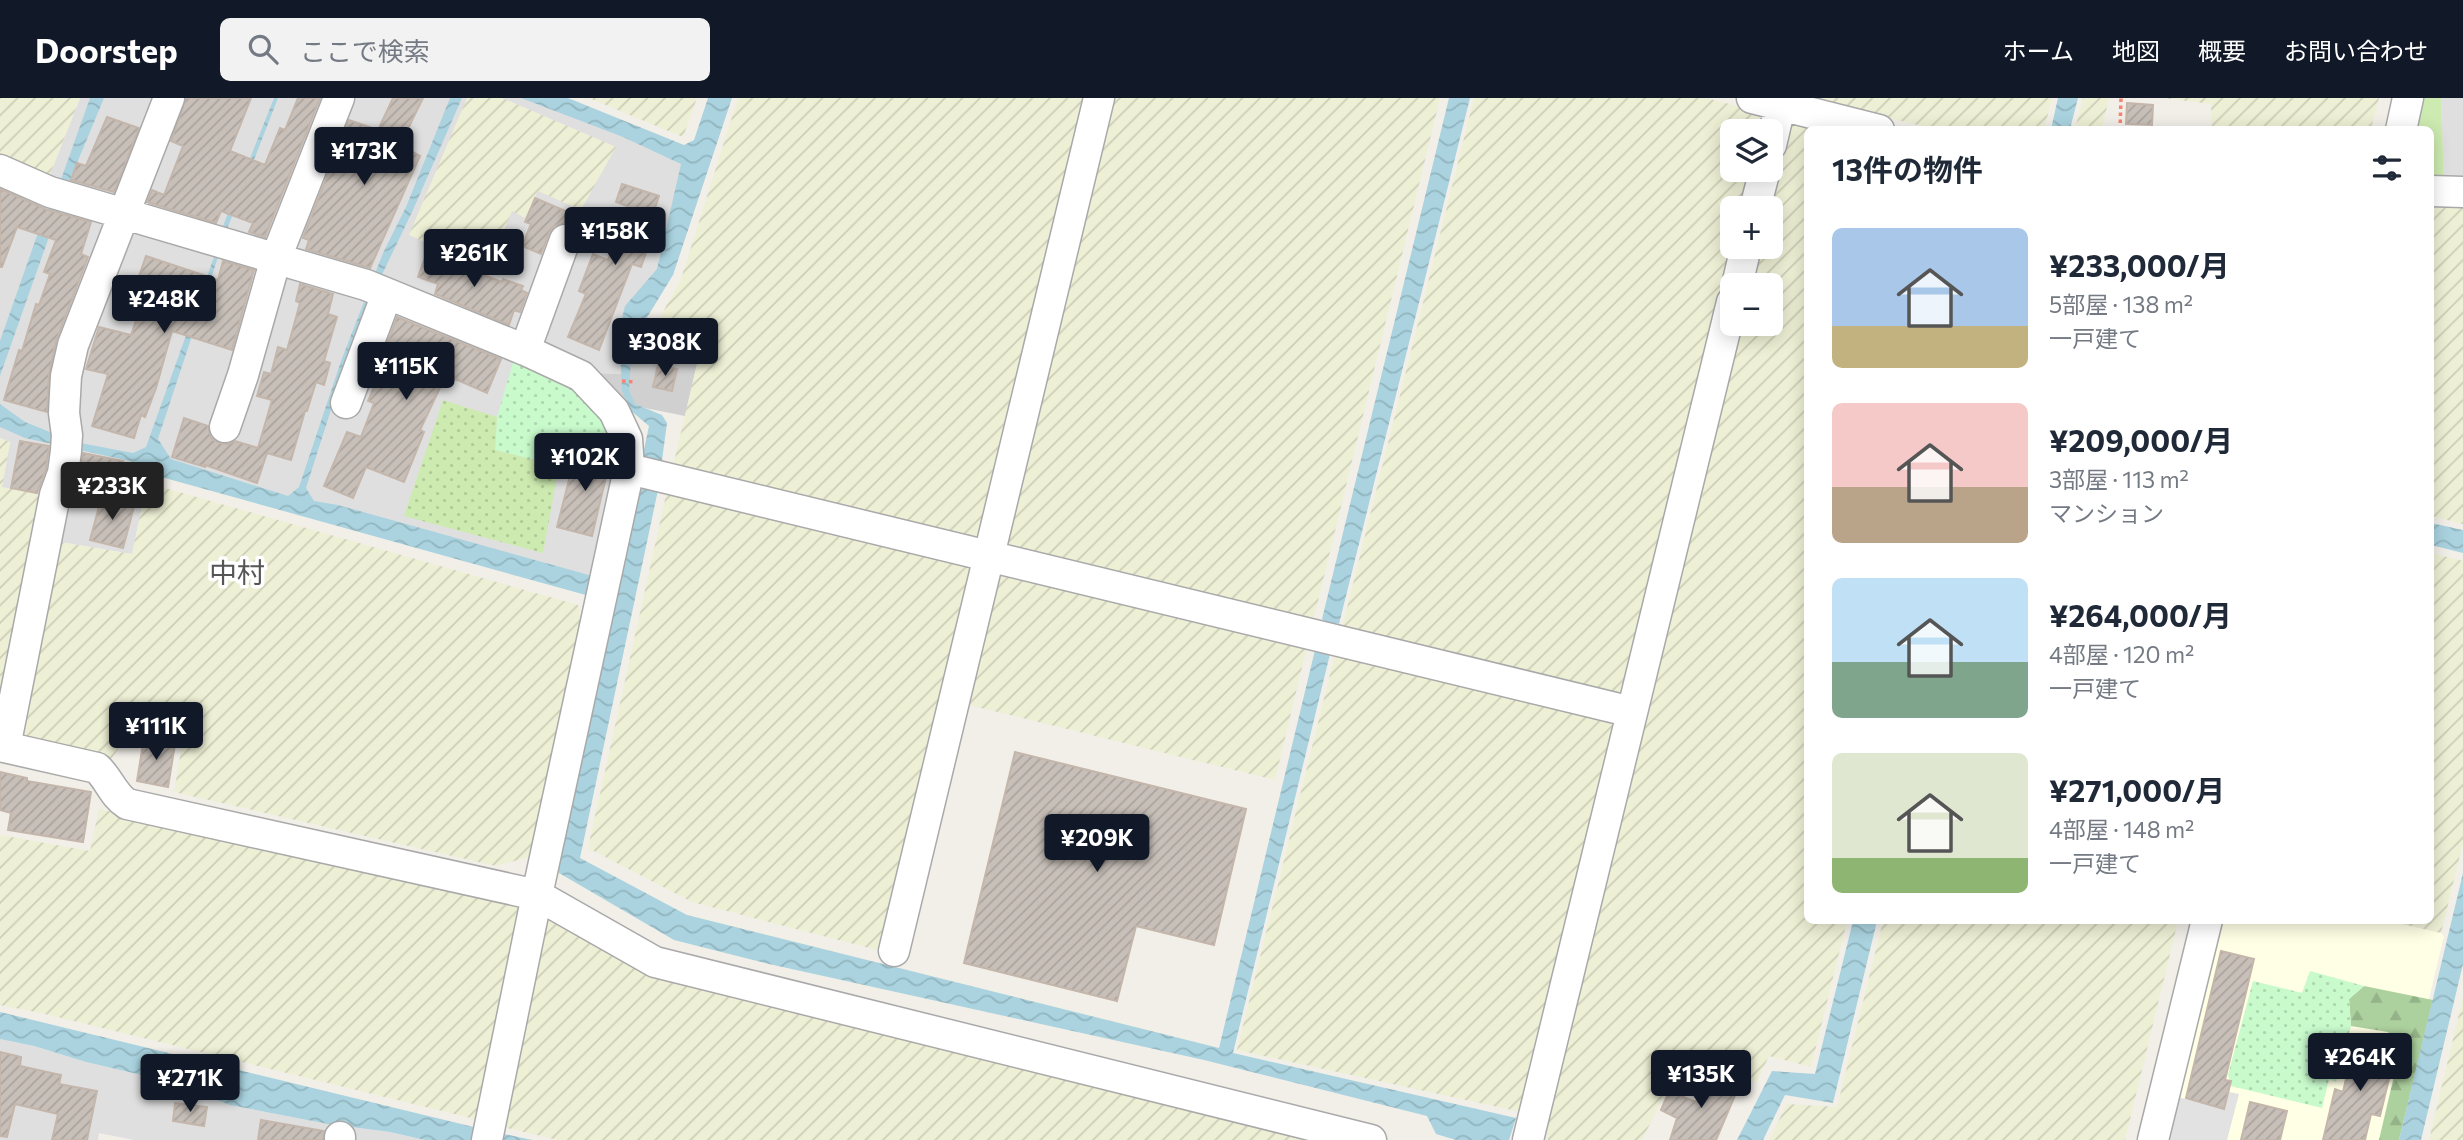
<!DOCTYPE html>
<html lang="ja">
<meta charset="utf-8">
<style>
:root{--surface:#fff;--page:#f2f2f3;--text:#1f2937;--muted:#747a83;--accent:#111827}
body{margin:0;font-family:Commissioner,"Noto Sans JP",sans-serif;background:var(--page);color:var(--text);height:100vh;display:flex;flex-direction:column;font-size:26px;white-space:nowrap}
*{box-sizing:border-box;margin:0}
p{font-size:23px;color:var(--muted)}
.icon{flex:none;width:38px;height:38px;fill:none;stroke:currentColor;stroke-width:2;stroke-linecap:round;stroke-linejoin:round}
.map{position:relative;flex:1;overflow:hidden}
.drawer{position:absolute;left:1804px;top:28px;width:630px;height:798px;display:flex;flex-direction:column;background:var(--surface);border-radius:10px;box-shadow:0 4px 18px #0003}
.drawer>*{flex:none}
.buttons{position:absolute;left:1720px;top:21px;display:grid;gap:14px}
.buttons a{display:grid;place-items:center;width:63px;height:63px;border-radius:10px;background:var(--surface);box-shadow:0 4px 18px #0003;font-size:35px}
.price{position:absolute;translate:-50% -60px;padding:0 16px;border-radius:7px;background:var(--accent);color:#fff;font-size:23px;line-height:46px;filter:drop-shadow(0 2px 4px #0008)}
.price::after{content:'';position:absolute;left:50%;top:42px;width:21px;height:16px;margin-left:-10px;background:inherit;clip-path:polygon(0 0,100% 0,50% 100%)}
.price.active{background:#222;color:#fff}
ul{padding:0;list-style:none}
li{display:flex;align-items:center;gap:21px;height:175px;padding:0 28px}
li span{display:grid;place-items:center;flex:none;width:196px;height:140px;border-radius:10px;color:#555}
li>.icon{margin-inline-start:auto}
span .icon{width:84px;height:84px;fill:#fffc;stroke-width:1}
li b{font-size:30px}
h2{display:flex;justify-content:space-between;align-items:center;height:84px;padding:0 28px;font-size:30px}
header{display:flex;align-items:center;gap:42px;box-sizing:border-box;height:98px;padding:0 35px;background:var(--accent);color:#fff}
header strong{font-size:33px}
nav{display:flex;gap:38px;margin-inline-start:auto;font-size:24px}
.search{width:490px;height:63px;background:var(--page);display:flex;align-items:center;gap:18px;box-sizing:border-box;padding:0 24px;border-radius:10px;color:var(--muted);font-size:26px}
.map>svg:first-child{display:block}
</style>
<header>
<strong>Doorstep</strong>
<div class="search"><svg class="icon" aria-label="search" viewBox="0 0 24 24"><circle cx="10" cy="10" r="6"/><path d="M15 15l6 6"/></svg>ここで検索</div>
<nav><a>ホーム</a><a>地図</a><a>概要</a><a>お問い合わせ</a></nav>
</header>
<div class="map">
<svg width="2463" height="1042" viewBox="0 0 2463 1042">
<defs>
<pattern id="farmland-furrows" width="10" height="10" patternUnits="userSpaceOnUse" patternTransform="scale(1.75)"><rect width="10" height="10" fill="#eef0d5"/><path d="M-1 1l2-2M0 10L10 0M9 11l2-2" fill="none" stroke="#ccceb7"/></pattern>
<pattern id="forest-firs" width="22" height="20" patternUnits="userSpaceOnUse" patternTransform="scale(1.75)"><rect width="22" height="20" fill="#add19e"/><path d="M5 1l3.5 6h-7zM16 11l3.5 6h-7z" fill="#95b388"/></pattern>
<pattern id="park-dots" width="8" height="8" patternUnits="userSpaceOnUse" patternTransform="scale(1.75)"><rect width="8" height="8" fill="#c8facc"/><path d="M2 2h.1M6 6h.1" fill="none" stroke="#acd6af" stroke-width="1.8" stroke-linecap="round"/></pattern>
<pattern id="garden-dots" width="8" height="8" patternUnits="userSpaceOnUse" patternTransform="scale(1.75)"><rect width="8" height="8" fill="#cdebb0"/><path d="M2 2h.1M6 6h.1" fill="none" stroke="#b0c997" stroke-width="1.8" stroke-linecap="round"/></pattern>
<pattern id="water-waves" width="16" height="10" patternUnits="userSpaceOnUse" patternTransform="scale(1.75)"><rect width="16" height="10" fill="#aad3df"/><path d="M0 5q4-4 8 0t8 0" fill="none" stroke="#92b5bf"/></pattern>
<pattern id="building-hatch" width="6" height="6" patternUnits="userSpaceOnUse" patternTransform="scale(1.75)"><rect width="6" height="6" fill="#c7bfb8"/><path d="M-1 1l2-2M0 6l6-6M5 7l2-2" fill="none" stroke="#aba49e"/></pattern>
</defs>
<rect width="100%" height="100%" fill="#f2efe9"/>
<path fill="#e0dfdf" d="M 80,0 L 545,0 L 692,67 L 664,172 L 630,222 L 625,276 L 593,275 L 619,354 L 596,484 L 161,365 L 147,385 L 132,456 L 54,443 L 2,389 L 10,344 L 0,340 L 0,63 L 47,84 Z
M 2441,0 L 2463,0 L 2463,109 L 2444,83 Z
M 0,941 L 34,948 L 86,964 L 163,982 L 230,1007 L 328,1026 L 390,1034 L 425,1042 L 134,1042 L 99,1035 L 98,1042 L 0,1042 Z"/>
<path fill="#ffffe5" d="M 2220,823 L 2390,823 L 2441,835 L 2444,838 L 2395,1042 L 2167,1042 Z"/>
<path fill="#d0d0d0" d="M 643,251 L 697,266 L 685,318 L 620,305 L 592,275 L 624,276 L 626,252 Z"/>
<path fill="url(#farmland-furrows)" d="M 0,0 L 80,0 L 47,84 L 0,63 Z
M 467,0 L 502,0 L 616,49 L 581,112 L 538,93 L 525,120 L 512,113 L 488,172 L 409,137 Z
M 589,0 L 697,0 L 683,39 Z
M 738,0 L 1091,0 L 980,447 L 672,372 L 697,266 L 643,251 L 681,181 Z
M 1107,0 L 1440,0 L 1312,528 L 998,452 Z
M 1474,0 L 1706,0 L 1765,15 L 1761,33 L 1732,33 L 1732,72 L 1751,72 L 1742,110 L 1732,110 L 1733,149 L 1622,601 L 1341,534 Z
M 1807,0 L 2052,0 L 2044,32 L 1934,31 Z
M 2083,0 L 2109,0 L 2102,31 L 2075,31 Z
M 2163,0 L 2379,0 L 2371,31 L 2212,32 L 2211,6 Z
M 1791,19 L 1839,31 L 1808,32 L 1808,822 L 1847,823 L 1811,969 L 1769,958 L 1756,985 L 1684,957 L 1642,1042 L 1548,1042 L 1546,1028 L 1741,226 L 1771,226 L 1771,187 L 1750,187 L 1759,149 L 1771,149 L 1771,110 L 1769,110 Z
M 2431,107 L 2463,109 L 2463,426 L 2431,418 Z
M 0,340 L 10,344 L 2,389 L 47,397 L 0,628 Z
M 147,385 L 578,507 L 583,528 L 533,758 L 496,768 L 174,694 L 184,635 L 134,626 L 111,662 L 14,639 L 54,443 L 132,456 Z
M 668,388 L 979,465 L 885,854 L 692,804 L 588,750 Z
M 2431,455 L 2463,463 L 2463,745 L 2441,835 L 2390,823 L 2431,822 Z
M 994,468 L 1308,544 L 1275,682 L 961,605 Z
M 1336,552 L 1617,620 L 1521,1014 L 1237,952 Z
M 99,711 L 526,804 L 483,1023 L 41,915 L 0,907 L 0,737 L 90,753 Z
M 550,813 L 648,872 L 1333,1042 L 558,1042 L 499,1028 L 542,818 Z
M 1883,823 L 2178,823 L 2125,1042 L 1769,1042 L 1787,1006 L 1837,1009 Z
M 2463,899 L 2463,1042 L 2429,1042 Z"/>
<path fill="#cdebb0" d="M 2416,0 L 2441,0 L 2444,83 L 2431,82 L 2431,32 L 2409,32 Z"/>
<path fill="url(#forest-firs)" d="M 2364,888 L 2433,902 L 2399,1042 L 2379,1042 L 2400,952 L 2388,934 L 2351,928 L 2349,901 Z"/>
<path fill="url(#park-dots)" d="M 515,258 L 573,285 L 607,318 L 619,354 L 616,382 L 495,352 L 497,319 Z
M 2310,873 L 2364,888 L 2349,901 L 2351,928 L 2336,984 L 2329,981 L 2322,1010 L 2231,988 L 2228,977 L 2253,883 L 2302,895 Z"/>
<path fill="url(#garden-dots)" d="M 443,302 L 497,319 L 495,352 L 559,368 L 543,455 L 404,418 Z"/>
<path fill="#e2e2e2" d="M 2229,994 L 2239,996 L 2227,1042 L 2167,1042 L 2177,999 L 2224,1010 Z"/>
<path fill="url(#water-waves)" d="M 90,0 L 104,0 L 63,99 L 0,278 L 0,243 L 40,129 L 54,101 Z
M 274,0 L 278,0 L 224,139 L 219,138 Z
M 450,0 L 462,0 L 413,112 L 379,183 L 337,293 L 306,390 L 314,403 L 338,407 L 596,479 L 593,499 L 154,377 L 130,363 L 25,340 L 0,329 L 0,306 L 25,324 L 75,344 L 133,355 L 146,349 L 218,148 L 221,150 L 158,341 L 171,361 L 288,398 L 299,389 L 341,263 L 383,155 L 406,109 Z
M 521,0 L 568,0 L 684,47 L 694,42 L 708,0 L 732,0 L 673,177 L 632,244 L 629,292 L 635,306 L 662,317 L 667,325 L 658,392 L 580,760 L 687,817 L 1219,950 L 1315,552 L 1317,552 L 1325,523 L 1322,521 L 1449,0 L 1470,0 L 1339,526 L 1336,525 L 1328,555 L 1330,556 L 1233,955 L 1516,1020 L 1509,1042 L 1456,1042 L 1436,1036 L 1427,1018 L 1204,962 L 769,866 L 674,842 L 559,775 L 557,766 L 649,328 L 630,312 L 622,293 L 619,232 L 625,208 L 657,171 L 681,66 L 623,39 Z
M 2058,0 L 2078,0 L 2070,31 L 2051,31 Z
M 2431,425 L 2463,432 L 2463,455 L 2431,447 Z
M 2463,775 L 2463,866 L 2421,1042 L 2399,1042 Z
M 1853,823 L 1877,823 L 1833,1005 L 1785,997 L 1763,1042 L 1737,1042 L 1772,973 L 1815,976 Z
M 0,914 L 482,1031 L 532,1042 L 425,1042 L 390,1034 L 328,1026 L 230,1007 L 163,982 L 86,964 L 34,948 L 0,941 Z"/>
<path fill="url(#building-hatch)" stroke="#c4b6ab" stroke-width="2" d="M 186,0 L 251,0 L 230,53 L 265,67 L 280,30 L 285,32 L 298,0 L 320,0 L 265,139 L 249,134 L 253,125 L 221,113 L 216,125 L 147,104 L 152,92 L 164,97 L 183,48 L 171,43 Z
M 393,0 L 423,0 L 400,47 L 420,58 L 370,170 L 306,151 L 309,142 L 303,140 L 349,22 L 378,32 Z
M 2127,5 L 2153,7 L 2152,27 L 2126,26 Z
M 107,19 L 139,30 L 114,94 L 71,82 L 77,65 L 86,68 Z
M 622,86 L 659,98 L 652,119 L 658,121 L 641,169 L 632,166 L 599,252 L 568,239 L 586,196 L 579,193 L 593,156 L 608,162 L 627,108 L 616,104 Z
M 0,91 L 45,111 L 91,124 L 81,156 L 88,159 L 56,243 L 49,277 L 47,314 L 4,302 L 19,252 L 22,253 L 36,206 L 39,207 L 50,176 L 44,174 L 56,142 L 17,129 L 2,169 L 0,169 Z
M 535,100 L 568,114 L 564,125 L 554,128 L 549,135 L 541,156 L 522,148 L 531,126 L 525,124 Z
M 427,154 L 444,160 L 443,162 L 502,184 L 503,181 L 523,188 L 521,192 L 527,195 L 520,214 L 514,212 L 509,227 L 435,196 L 438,186 L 418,179 Z
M 146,158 L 218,182 L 223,163 L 254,172 L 232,252 L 172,233 L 156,290 L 145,319 L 141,317 L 134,340 L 92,328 L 108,276 L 86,271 L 99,229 L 131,237 L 148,188 L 137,184 Z
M 300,186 L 333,196 L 328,216 L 337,219 L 324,263 L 330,265 L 324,287 L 316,284 L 307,313 L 305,313 L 291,362 L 267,355 L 257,385 L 205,367 L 205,369 L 172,359 L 184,320 L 208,328 L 211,340 L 219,345 L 228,346 L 235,343 L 258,350 L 272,302 L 257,298 L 264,274 L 271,276 L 278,249 L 287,252 L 300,205 L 296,203 Z
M 397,219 L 501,261 L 487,295 L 446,277 L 420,332 L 424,334 L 404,384 L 366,369 L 353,400 L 324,388 L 347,334 L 361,339 L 374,305 L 368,303 L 376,285 L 373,284 Z
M 658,267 L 677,271 L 672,293 L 653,289 Z
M 20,343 L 49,348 L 46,371 L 37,395 L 11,390 Z
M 590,347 L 610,353 L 611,358 L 592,438 L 557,429 L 571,374 L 582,377 Z
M 83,355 L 123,363 L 114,395 L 78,384 Z
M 102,397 L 135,405 L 123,450 L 90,442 Z
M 144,640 L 175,646 L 168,689 L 137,683 Z
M 1015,654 L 1246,711 L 1214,847 L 1136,828 L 1117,903 L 964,865 Z
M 0,674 L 27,680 L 27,683 L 91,694 L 83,744 L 8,732 L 11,715 L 0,712 Z
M 2221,853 L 2254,861 L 2225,982 L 2231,983 L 2224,1011 L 2186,1000 Z
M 2355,942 L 2396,952 L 2380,1018 L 2371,1016 L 2365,1042 L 2323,1042 L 2335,991 L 2343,994 Z
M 0,954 L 21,959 L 20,968 L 61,977 L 59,986 L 97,993 L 87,1042 L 52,1042 L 58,1016 L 15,1006 L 7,1039 L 0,1038 Z
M 1709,974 L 1739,988 L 1716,1042 L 1670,1042 L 1677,1020 L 1661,1012 L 1669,993 L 1696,1004 Z
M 2250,1004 L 2287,1013 L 2280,1042 L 2241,1042 Z
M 175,1005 L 207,1009 L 204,1028 L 173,1023 Z
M 261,1022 L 324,1033 L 323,1042 L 258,1042 Z"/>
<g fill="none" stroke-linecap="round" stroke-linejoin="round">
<g stroke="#a9a9a9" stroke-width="33">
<path id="minor" d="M 1752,0 L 1879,32
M 2401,32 L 2408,0
M 1771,47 L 1782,0
M 0,72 L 50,94 L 366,187 L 525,252 L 581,278 L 614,313 L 627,341 L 629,371 L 537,797 L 487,1042
M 2431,93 L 2463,94
M 1755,110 L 1765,72
M 1737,187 L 1746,149
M 525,252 L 565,142
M 346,305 L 387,196
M 225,329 L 243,277 L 276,160 L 339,0
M 629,371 L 1632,614
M 0,648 L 97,670 C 109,681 113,697 127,706 L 537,797 L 655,864 L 1371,1042
M 5,649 L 55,397 L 63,375 L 66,353 L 67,337 L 64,315 L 66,278 L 73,247 L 169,0
M 894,853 L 1099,0
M 340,1042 L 340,1039
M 1528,1042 L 1732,204
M 2153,1042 L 2207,822"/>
</g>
<path stroke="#fa8072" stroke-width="3.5" stroke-dasharray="3.5 3.5" stroke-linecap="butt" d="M 2120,32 L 2121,0
M 622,283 L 634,284"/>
<use href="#minor" stroke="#fff" stroke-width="30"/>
</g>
<g text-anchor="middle" stroke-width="7" stroke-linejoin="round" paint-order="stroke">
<g font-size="28" fill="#555" stroke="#fff">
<text x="237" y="485">中村</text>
</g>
</g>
</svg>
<div class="buttons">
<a><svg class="icon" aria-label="layers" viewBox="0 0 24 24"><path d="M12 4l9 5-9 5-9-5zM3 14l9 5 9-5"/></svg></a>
<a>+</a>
<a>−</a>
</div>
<b class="price" style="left:364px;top:89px">¥173K</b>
<b class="price" style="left:615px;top:169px">¥158K</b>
<b class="price" style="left:474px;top:191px">¥261K</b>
<b class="price" style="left:164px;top:237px">¥248K</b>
<b class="price" style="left:665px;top:280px">¥308K</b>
<b class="price" style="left:406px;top:304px">¥115K</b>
<b class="price" style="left:585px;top:395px">¥102K</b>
<b class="price active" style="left:112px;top:424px">¥233K</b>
<b class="price" style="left:156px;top:664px">¥111K</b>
<b class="price" style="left:1097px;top:776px">¥209K</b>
<b class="price" style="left:2360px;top:995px">¥264K</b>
<b class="price" style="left:1701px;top:1012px">¥135K</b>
<b class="price" style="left:190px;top:1016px">¥271K</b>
<section class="drawer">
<h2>13件の物件<svg class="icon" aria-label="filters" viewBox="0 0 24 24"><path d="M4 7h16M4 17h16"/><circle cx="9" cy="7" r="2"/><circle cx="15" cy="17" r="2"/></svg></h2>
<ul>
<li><span style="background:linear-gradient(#a9c7e8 70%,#c2b280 0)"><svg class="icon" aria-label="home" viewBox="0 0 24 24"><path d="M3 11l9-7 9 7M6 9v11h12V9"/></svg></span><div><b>¥233,000/月</b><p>5部屋 · 138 m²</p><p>一戸建て</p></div></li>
<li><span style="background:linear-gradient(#f6c9c9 60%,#b9a48a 0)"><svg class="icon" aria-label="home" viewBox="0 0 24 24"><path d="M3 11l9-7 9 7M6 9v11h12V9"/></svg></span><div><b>¥209,000/月</b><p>3部屋 · 113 m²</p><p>マンション</p></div></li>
<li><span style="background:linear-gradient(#bfe0f5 60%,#7fa58c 0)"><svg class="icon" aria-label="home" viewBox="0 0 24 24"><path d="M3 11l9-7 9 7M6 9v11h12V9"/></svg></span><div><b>¥264,000/月</b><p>4部屋 · 120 m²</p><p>一戸建て</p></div></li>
<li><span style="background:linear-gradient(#dfe7d0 75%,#8fb573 0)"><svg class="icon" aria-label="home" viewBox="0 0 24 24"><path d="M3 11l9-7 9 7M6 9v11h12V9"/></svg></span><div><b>¥271,000/月</b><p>4部屋 · 148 m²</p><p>一戸建て</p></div></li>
</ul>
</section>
</div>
